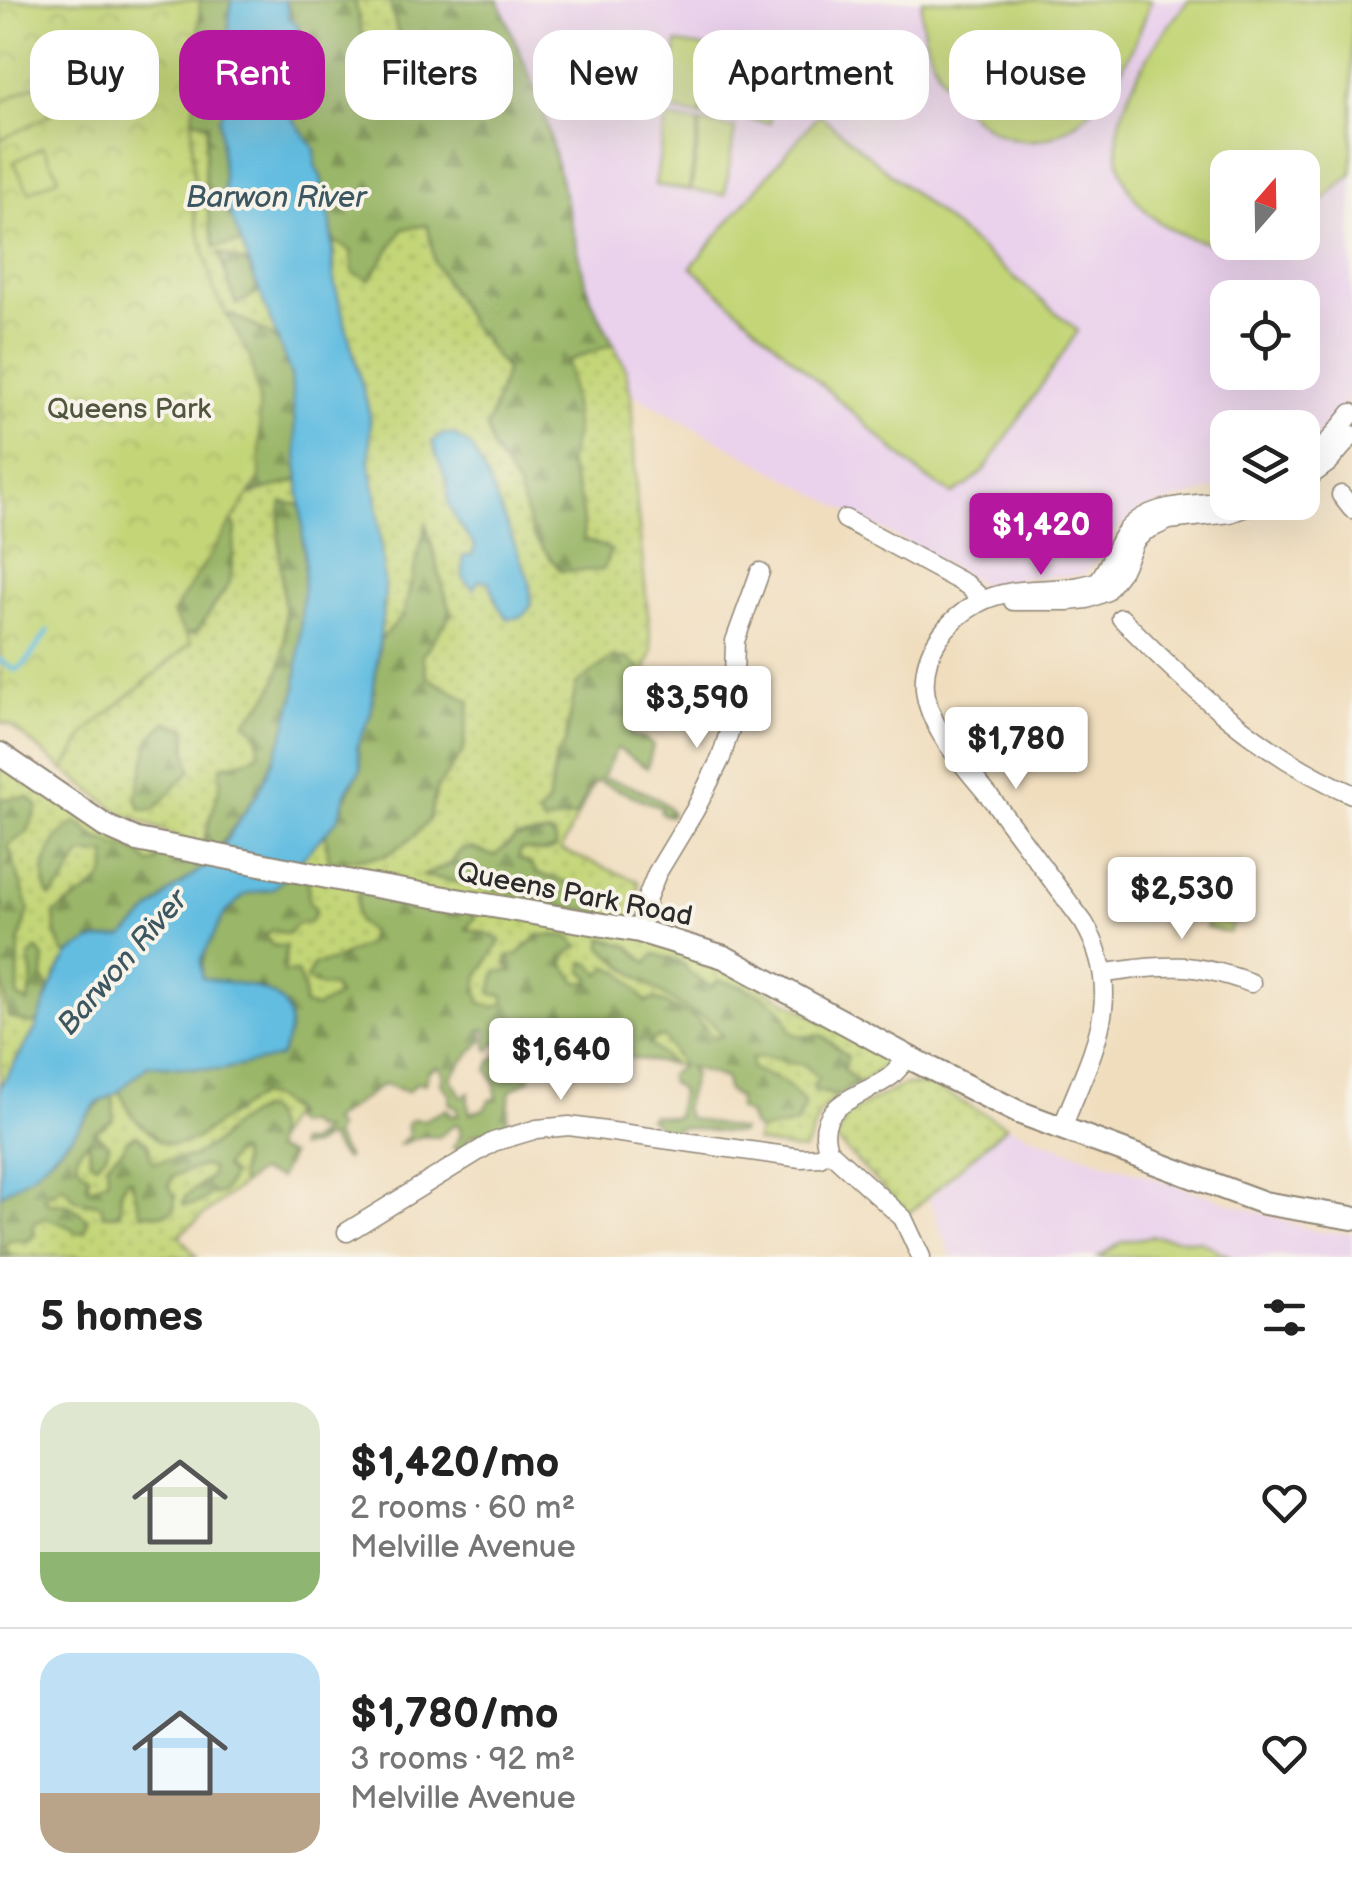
<!DOCTYPE html>
<meta charset="utf-8">
<style>
:root{--surface:#fff;--page:#f2f2f2;--text:#222;--muted:#767676;--line:#e0e0e0;--accent:#b5179e}
body{margin:0;font-family:"Balsamiq Sans",sans-serif;background:var(--page);color:var(--text);height:100vh;display:flex;flex-direction:column;font-size:38px;white-space:nowrap}
*{box-sizing:border-box;margin:0}
p{font-size:32px;color:var(--muted)}
.icon{flex:none;width:55px;height:55px;fill:none;stroke:currentColor;stroke-width:2;stroke-linecap:round;stroke-linejoin:round}
.map{position:relative;height:1257px;overflow:hidden}
.side{display:flex;flex-direction:column;background:var(--surface);flex:1}
.side>*{flex:none}
.top-card{position:absolute;left:30px;top:30px;width:1292px;height:90px;display:flex;gap:20px}
.needle{width:65px;rotate:20deg}
.controls{position:absolute;left:1210px;top:150px;display:grid;gap:20px}
.controls a{display:grid;place-items:center;width:110px;height:110px;border-radius:20px;background:var(--surface);box-shadow:0 10px 40px #0002;font-size:50px}
.price{position:absolute;translate:-50% -85px;padding:0 22px;border-radius:10px;background:#fff;color:#222;font-size:32px;line-height:65px;filter:drop-shadow(0 2px 5px #0008)}
.price::after{content:'';position:absolute;left:50%;top:60px;width:30px;height:22px;margin-left:-15px;background:inherit;clip-path:polygon(0 0,100% 0,50% 100%)}
.price.on{background:var(--accent);color:#fff}
ul{padding:0;list-style:none}
li{display:flex;align-items:center;gap:30px;height:250px;padding:0 40px}
li+li{border-top:2px solid var(--line)}
li span{display:grid;place-items:center;flex:none;width:280px;height:200px;border-radius:30px;color:#555}
li>.icon{margin-inline-start:auto}
span .icon{width:120px;height:120px;fill:#fffc;stroke-width:1}
li b{font-size:42px}
h2{display:flex;justify-content:space-between;align-items:center;height:120px;padding:0 40px;font-size:42px}
.tag{padding:0 35px;border-radius:30px;background:var(--surface);box-shadow:0 10px 40px #0002;font-size:35px;line-height:90px}
.tag.on{background:var(--accent);color:#fff}
.map>svg:first-child{display:block}
</style>
<div class="map">
<svg width="1352" height="1257" viewBox="0 0 1352 1257">
<defs>
<pattern id="grass-dots" width="8" height="8" patternUnits="userSpaceOnUse" patternTransform="scale(2.5)"><rect width="8" height="8" fill="#c3d577"/><path d="M2 2h.1M6 6h.1" fill="none" stroke="#a8b767" stroke-width="1.8" stroke-linecap="round"/></pattern>
<pattern id="forest-firs" width="22" height="20" patternUnits="userSpaceOnUse" patternTransform="scale(2.5)"><rect width="22" height="20" fill="#9ab668"/><path d="M5 1l3.5 6h-7zM16 11l3.5 6h-7z" fill="#7e9456"/></pattern>
<pattern id="park-crowns" width="20" height="18" patternUnits="userSpaceOnUse" patternTransform="scale(2.5)"><rect width="20" height="18" fill="#c3d577"/><path d="M2 6a3 3 0 1 1 6 0M12 15a3 3 0 1 1 6 0" fill="none" stroke="#a8b767"/></pattern>
</defs>
<rect width="100%" height="100%" fill="#f7f3e8"/>
<filter id="ink" filterUnits="userSpaceOnUse"><feTurbulence type="fractalNoise" baseFrequency=".01" numOctaves="2"/><feDisplacementMap in="SourceGraphic" scale="20" xChannelSelector="R" yChannelSelector="G"/><feConvolveMatrix kernelMatrix="1 2 1 2 8 2 1 2 1" color-interpolation-filters="sRGB"/></filter>
<filter id="wash" filterUnits="userSpaceOnUse"><feTurbulence type="fractalNoise" baseFrequency=".0048" numOctaves="4" result="noise"/><feDisplacementMap in="SourceGraphic" scale="40" xChannelSelector="R" yChannelSelector="G"/><feGaussianBlur stdDeviation="2.25" result="paint"/><feColorMatrix in="noise" values="0 0 0 0 0 0 0 0 0 0 0 0 0 0 0 0 0 1.4 0 .05"/><feComposite in="paint" operator="in"/></filter>
<g filter="url(#wash)">
<rect width="100%" height="100%" fill="#f0ddbd"/>
<path fill="#ead1ec" fill-rule="evenodd" d="M 498,0 L 1352,0 L 1352,393 L 1324,433 L 1303,448 L 1302,428 L 1228,428 L 1227,485 L 1141,510 L 1118,530 L 1102,555 L 1084,575 L 1021,578 L 985,586 L 631,393 L 625,367 L 589,295 L 542,106 ZM 1228,168 L 1302,168 L 1302,242 L 1228,242 ZM 1228,298 L 1302,298 L 1302,372 L 1228,372 Z
M 1007,1126 L 1068,1150 L 1316,1231 L 1352,1233 L 1352,1257 L 952,1257 L 929,1199 Z"/>
<path fill="url(#grass-dots)" stroke="#778051" stroke-width="2.5" d="M 55,0 L 231,0 L 226,68 L 241,239 L 291,375 L 305,564 L 283,737 L 202,847 L 119,812 L 64,770 L 87,731 L 191,643 L 10,725 L 0,722 L 0,229 Z
M 285,0 L 498,0 L 542,106 L 589,295 L 625,367 L 631,393 L 637,507 L 652,652 L 637,694 L 561,850 L 638,881 L 640,925 L 678,941 L 889,1058 C 874,1081 843,1087 824,1108 C 813,1121 813,1139 803,1151 L 756,1142 L 764,1095 L 707,1070 L 633,1058 L 560,1028 L 507,1015 L 380,1086 L 325,1125 L 291,1112 L 258,1172 L 179,1235 L 197,1257 L 0,1257 L 0,1195 L 34,1173 L 96,1104 L 119,1091 L 201,978 L 325,831 L 371,713 L 385,592 L 376,493 L 370,466 L 370,415 L 334,282 L 334,241 Z
M 0,763 L 176,855 L 57,973 L 35,1030 L 0,1087 Z
M 903,1085 L 930,1085 L 1007,1126 L 908,1214 L 836,1140 L 844,1116 Z"/>
<path fill="url(#forest-firs)" stroke="#62704a" stroke-width="2.5" d="M 193,0 L 231,0 L 226,68 L 191,54 L 191,28 L 203,19 Z
M 285,0 L 355,0 L 367,56 L 414,116 L 442,107 L 411,82 L 389,0 L 498,0 L 542,106 L 589,295 L 613,344 L 568,361 L 576,433 L 568,464 L 581,502 L 584,539 L 611,550 L 603,570 L 561,571 L 533,536 L 518,488 L 492,448 L 487,428 L 506,370 L 471,325 L 434,262 L 428,225 L 403,229 L 369,280 L 353,272 L 351,251 L 334,241 L 321,177 L 315,167 L 315,149 L 292,118 L 291,66 L 285,38 L 291,34 Z
M 209,86 L 219,92 L 226,103 L 225,200 L 242,243 L 215,247 C 205,207 202,164 208,124 L 185,116 L 188,97 Z
M 219,253 L 248,264 L 259,291 L 236,305 Z
M 213,308 C 234,317 260,325 277,341 C 299,362 295,448 299,480 L 236,499 L 229,519 L 236,527 L 230,582 L 197,632 L 164,638 Z
M 282,502 L 301,505 L 305,564 L 296,690 L 283,737 L 259,791 L 217,850 L 202,847 L 220,786 L 221,766 L 244,761 L 259,753 L 258,734 L 246,721 C 254,711 266,701 272,690 C 301,632 270,563 282,502 Z
M 426,524 C 435,554 440,583 452,613 L 422,656 L 428,678 L 470,701 L 463,752 L 437,788 L 429,820 L 412,838 L 385,856 L 329,862 L 325,831 C 343,814 346,791 361,769 L 357,747 L 371,713 L 380,640 L 403,615 Z
M 611,658 L 627,658 L 640,668 L 637,694 L 627,713 L 631,719 L 631,736 L 644,738 L 653,746 L 647,768 L 617,748 L 602,778 C 621,782 668,797 672,814 L 669,816 L 660,813 L 662,808 L 597,781 L 590,788 L 576,816 L 544,823 L 538,815 L 548,802 L 556,758 L 565,743 L 576,685 Z
M 166,722 L 187,729 L 186,747 L 191,770 L 154,810 L 141,809 L 136,799 L 150,739 Z
M 29,797 L 38,807 L 27,833 L 8,845 L 29,909 L 19,943 L 18,997 L 28,1003 L 33,978 L 29,957 L 37,949 L 44,958 L 43,979 L 50,989 L 38,1022 L 31,1024 L 8,1017 L 0,967 L 0,915 L 4,907 L 0,898 L 0,799 Z
M 77,822 L 96,838 L 139,853 L 150,864 L 157,861 L 160,854 L 212,861 L 169,893 L 124,937 L 90,941 L 69,954 L 63,953 L 56,934 L 54,914 C 75,896 114,888 106,854 L 81,854 L 63,885 L 50,897 C 35,872 52,836 77,822 Z
M 545,834 L 551,834 L 556,841 L 556,848 L 544,852 L 521,849 L 518,858 L 531,864 L 537,873 L 584,888 L 605,902 L 603,912 L 546,904 L 526,895 L 423,876 L 450,864 L 461,850 L 471,848 L 494,856 L 516,838 Z
M 287,875 L 308,879 L 309,902 L 316,909 L 310,922 L 297,924 L 287,934 L 273,930 L 265,935 L 272,945 L 286,947 L 284,973 L 297,972 L 304,990 L 304,1005 L 315,1008 L 338,996 L 333,987 L 320,986 L 306,979 L 314,964 L 332,961 L 367,944 L 370,932 L 358,922 C 356,909 355,899 362,888 L 426,908 L 440,903 L 469,911 L 475,918 L 466,929 L 483,932 L 500,940 C 490,964 469,973 481,1003 L 494,1007 L 504,1004 L 504,996 L 491,993 L 496,971 L 513,971 L 507,965 L 507,956 L 517,955 L 539,935 L 568,936 L 579,947 L 568,953 L 563,963 L 577,982 L 588,983 L 591,978 L 583,971 L 583,962 L 591,964 L 600,974 L 608,967 L 622,972 L 646,1002 L 655,999 L 696,1018 L 713,1038 L 722,1036 C 704,1009 700,1020 679,1005 C 652,987 625,969 602,947 L 603,938 L 629,946 L 647,963 L 655,954 L 682,963 L 692,975 L 712,987 L 718,980 C 737,984 769,994 782,1011 C 788,1019 787,1033 799,1036 C 806,1038 815,1034 823,1036 L 848,1057 L 843,1069 L 857,1082 L 838,1096 L 815,1091 L 813,1085 L 819,1079 L 804,1064 C 785,1066 772,1052 751,1059 L 752,1069 L 785,1083 L 805,1103 L 797,1124 L 758,1131 L 753,1127 L 748,1114 L 738,1109 L 738,1098 L 727,1091 L 725,1078 L 689,1067 L 694,1075 L 684,1109 L 688,1118 L 741,1130 L 739,1133 L 731,1133 L 682,1127 L 666,1133 L 649,1118 L 652,1115 L 676,1118 L 680,1091 L 669,1081 L 669,1075 L 682,1066 L 664,1037 L 655,1038 L 649,1044 L 673,1064 L 632,1058 L 583,1038 L 583,1057 L 568,1039 L 561,1037 L 549,1043 L 543,1024 L 527,1020 L 519,1022 L 511,1036 L 494,1044 L 490,1050 L 487,1048 L 487,1030 L 482,1029 L 483,1041 C 470,1051 462,1064 450,1077 L 462,1097 L 469,1093 C 467,1101 468,1105 470,1113 L 485,1109 L 490,1100 L 497,1099 L 494,1081 L 487,1070 L 492,1060 L 514,1046 L 532,1051 L 533,1059 L 528,1064 L 530,1079 L 510,1091 L 507,1122 L 479,1136 L 472,1134 L 461,1150 L 453,1148 L 461,1134 L 459,1125 L 455,1124 L 439,1137 L 422,1136 L 398,1145 L 409,1136 L 407,1123 L 414,1119 L 424,1120 L 447,1109 L 454,1117 L 457,1115 L 458,1108 L 449,1103 L 450,1094 L 441,1084 L 443,1074 L 438,1066 L 429,1070 L 425,1084 L 418,1082 L 407,1092 L 384,1084 L 331,1121 L 337,1129 L 333,1136 L 347,1158 L 344,1159 L 326,1137 L 313,1146 L 298,1148 L 298,1143 L 309,1143 L 323,1130 L 313,1129 L 306,1123 L 296,1125 L 291,1121 L 291,1112 L 275,1099 L 259,1095 L 192,1141 L 173,1145 L 159,1141 L 133,1117 L 119,1091 L 148,1065 L 220,1070 L 263,988 L 201,978 C 200,954 222,907 245,894 C 262,884 267,894 287,875 Z
M 111,1095 L 114,1101 L 113,1120 L 95,1132 L 109,1145 L 106,1154 L 96,1164 L 90,1160 L 89,1141 C 74,1152 71,1164 89,1174 L 87,1187 L 93,1187 L 108,1179 L 107,1163 L 123,1149 L 127,1140 L 137,1135 L 148,1144 L 152,1162 L 192,1157 L 219,1140 L 231,1126 L 260,1109 L 269,1111 L 275,1128 L 274,1150 L 290,1155 L 279,1178 L 258,1172 L 242,1185 C 237,1174 243,1164 240,1153 L 235,1151 L 224,1167 L 232,1175 L 222,1194 L 211,1193 C 203,1201 195,1207 183,1204 L 185,1197 L 211,1176 L 211,1168 L 202,1166 L 173,1176 L 169,1185 L 175,1197 L 174,1210 L 165,1214 L 141,1214 L 131,1180 L 126,1180 L 121,1189 L 120,1214 L 103,1215 L 101,1205 L 76,1200 L 63,1186 L 44,1197 L 49,1203 L 68,1204 L 88,1219 L 85,1232 L 76,1233 L 68,1226 L 46,1218 L 34,1223 L 34,1235 L 28,1241 L 10,1240 L 4,1247 L 10,1254 L 0,1257 L 0,1195 C 27,1178 52,1159 73,1135 C 86,1120 93,1106 111,1095 Z"/>
<path fill="url(#park-crowns)" stroke="#778051" stroke-width="2.5" d="M 0,0 L 200,0 L 192,138 L 195,215 L 215,294 L 250,357 L 259,401 L 260,478 L 172,614 L 191,643 L 87,731 L 64,770 L 10,725 L 0,722 Z"/>
<path fill="#c3d577" stroke="#778051" stroke-width="2.5" d="M 922,0 L 1151,0 C 1135,48 1110,105 1063,131 C 991,173 914,65 922,0 Z
M 1189,0 L 1352,0 L 1352,174 L 1303,218 L 1302,168 L 1228,168 L 1228,242 L 1243,243 C 1174,253 1103,196 1120,122 C 1131,76 1159,36 1189,0 Z
M 677,43 L 710,48 L 700,116 L 667,110 Z
M 713,49 L 746,54 L 736,121 L 702,116 Z
M 753,69 L 777,73 L 770,123 L 745,119 Z
M 35,85 L 50,115 L 0,140 L 0,103 Z
M 819,114 L 1078,331 L 986,468 L 968,485 L 952,494 L 923,476 L 691,267 Z
M 666,118 L 699,123 L 689,190 L 655,185 Z
M 701,123 L 735,128 L 725,195 L 691,190 Z
M 43,147 L 59,177 L 29,192 L 14,162 Z
M 1039,713 L 1053,732 L 1011,764 L 997,744 Z
M 1219,877 L 1243,883 L 1229,933 L 1206,927 Z
M 1152,1236 L 1200,1241 L 1231,1257 L 1099,1257 L 1122,1242 Z"/>
<path fill="#64bde1" stroke="#487486" stroke-width="2.5" d="M 231,0 L 285,0 L 289,12 L 288,17 L 299,26 L 297,35 L 291,34 L 285,38 L 291,66 L 301,72 L 302,87 L 290,104 L 292,118 L 315,149 L 315,166 L 321,177 L 331,223 L 334,282 L 370,415 L 370,466 L 376,493 L 385,592 L 371,713 L 357,747 L 361,769 L 347,790 L 338,819 L 287,875 L 273,889 L 246,894 L 225,913 L 201,960 L 202,978 C 252,986 314,988 280,1057 L 220,1070 L 148,1065 L 119,1091 L 96,1104 L 73,1135 L 34,1173 L 0,1195 L 0,1087 L 35,1030 L 57,973 L 69,954 L 90,941 L 124,937 L 169,893 L 212,861 L 259,791 L 283,737 L 296,690 L 305,564 L 291,375 L 225,200 L 219,119 L 226,103 C 218,91 216,80 226,68 Z
M 443,434 L 453,434 L 472,447 L 489,482 L 530,582 L 531,606 L 522,617 L 508,619 L 498,606 L 489,581 L 479,580 L 473,589 L 463,577 L 463,556 L 472,555 L 475,546 L 456,520 L 448,502 L 448,485 L 432,442 Z"/>
<g fill="none" stroke-linecap="round" stroke-linejoin="round">
<path stroke="#64bde1" stroke-width="5" d="M 0,660 L 15,670 L 25,664 L 48,631"/>
</g>
</g>
<g filter="url(#ink)">
<g fill="none" stroke-linecap="round" stroke-linejoin="round">
<g stroke="#8e8474" stroke-width="21">
<path id="minor" d="M 1302,466 L 1320,452 L 1352,413
M 1302,482 L 1329,462 L 1352,435
M 1341,495 L 1352,509
M 845,519 L 967,585 L 983,600
M 1013,601 L 1068,601 L 1087,599 L 1105,592 L 1122,570 L 1135,541 L 1145,531 L 1169,520 L 1230,513 L 1260,502
M 1121,618 C 1189,687 1261,755 1352,794
M 639,931 L 648,895 L 657,873 L 695,810 L 721,758 L 733,719 L 735,641 L 760,572
M 1105,973 C 1167,965 1191,961 1251,983
M 908,1057 C 903,1063 897,1071 891,1076 C 864,1097 812,1102 828,1150 L 903,1218 L 921,1257
M 1062,1128 C 1090,1055 1128,998 1084,923 C 1055,884 1026,845 997,806 C 972,773 929,733 925,689 C 922,651 947,620 978,603 C 1017,582 1059,596 1098,581 C 1110,567 1114,548 1125,533 C 1149,501 1193,507 1228,500
M 347,1232 L 493,1142 L 537,1129 L 569,1126 L 801,1158 L 820,1157 L 828,1150"/>
</g>
<g stroke="#8e8474" stroke-width="26">
<path id="major" d="M 0,754 L 105,826 L 137,840 L 363,884 L 639,931 L 724,957 L 908,1057 L 1018,1112 L 1264,1203 L 1352,1218"/>
</g>
<use href="#minor" stroke="#fff" stroke-width="18"/>
<use href="#major" stroke="#fff" stroke-width="22"/>
</g>
</g>
<g text-anchor="middle" stroke-width="8" stroke-linejoin="round" paint-order="stroke">
<g font-size="28" fill="#51563e" stroke="#f7f3e8">
<text x="129" y="418">Queens Park</text>
</g>
<g font-size="28" fill="#2b2b2b" stroke="#f7f3e8">
<text transform="translate(575 893) rotate(11)" y="10">Queens Park Road</text>
</g>
<g font-size="30" font-style="italic" fill="#3c5762" stroke="#f7f3e8">
<text x="276" y="207">Barwon River</text>
<text transform="translate(122 962) rotate(-49)" y="10">Barwon River</text>
</g>
</g>
</svg>
<div class="controls">
<a><svg class="needle" viewBox="-14 -14 28 28"><path d="M0-13l5 13h-10z" fill="#e53935"/><path d="M0 13l5-13h-10z" fill="#767676"/></svg></a>
<a><svg class="icon" aria-label="locate" viewBox="0 0 24 24"><circle cx="12" cy="12" r="6"/><path d="M12 2v4M12 18v4M2 12h4M18 12h4"/></svg></a>
<a><svg class="icon" aria-label="layers" viewBox="0 0 24 24"><path d="M12 4l9 5-9 5-9-5zM3 14l9 5 9-5"/></svg></a>
</div>
<b class="price on" style="left:1041px;top:578px">$1,420</b>
<b class="price" style="left:697px;top:751px">$3,590</b>
<b class="price" style="left:1016px;top:792px">$1,780</b>
<b class="price" style="left:1182px;top:942px">$2,530</b>
<b class="price" style="left:561px;top:1103px">$1,640</b>
<div class="top-card">
<a class="tag">Buy</a>
<a class="tag on">Rent</a>
<a class="tag">Filters</a>
<a class="tag">New</a>
<a class="tag">Apartment</a>
<a class="tag">House</a>
</div>
</div>
<section class="side">
<h2>5 homes<svg class="icon" aria-label="filters" viewBox="0 0 24 24"><path d="M4 7h16M4 17h16"/><circle cx="9" cy="7" r="2"/><circle cx="15" cy="17" r="2"/></svg></h2>
<ul>
<li><span style="background:linear-gradient(#dfe7d0 75%,#8fb573 0)"><svg class="icon" aria-label="home" viewBox="0 0 24 24"><path d="M3 11l9-7 9 7M6 9v11h12V9"/></svg></span><div><b>$1,420/mo</b><p>2 rooms · 60 m²</p><p>Melville Avenue</p></div><svg class="icon" aria-label="heart" viewBox="0 0 24 24"><path d="M12 20l-8-8c-3-5 5-10 8-4 3-6 11-1 8 4z"/></svg></li>
<li><span style="background:linear-gradient(#bfe0f5 70%,#b9a48a 0)"><svg class="icon" aria-label="home" viewBox="0 0 24 24"><path d="M3 11l9-7 9 7M6 9v11h12V9"/></svg></span><div><b>$1,780/mo</b><p>3 rooms · 92 m²</p><p>Melville Avenue</p></div><svg class="icon" aria-label="heart" viewBox="0 0 24 24"><path d="M12 20l-8-8c-3-5 5-10 8-4 3-6 11-1 8 4z"/></svg></li>
</ul>
</section>
